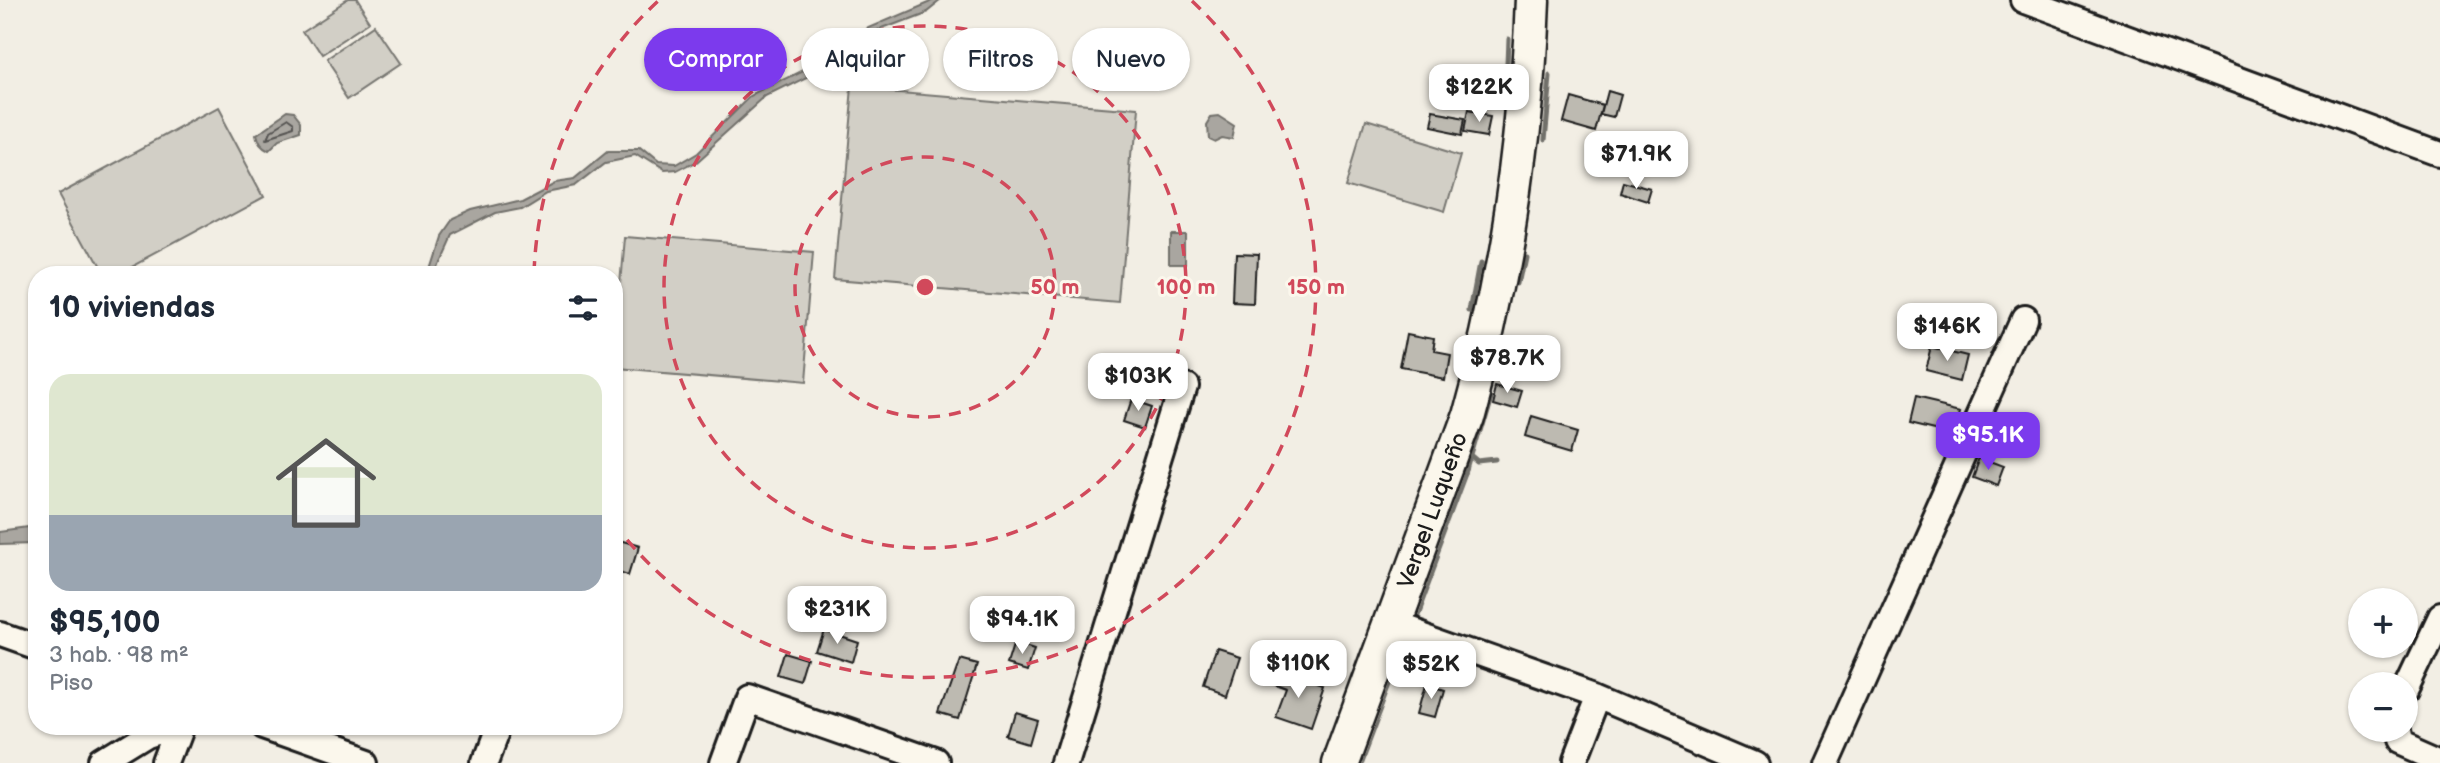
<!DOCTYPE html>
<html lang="es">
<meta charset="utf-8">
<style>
:root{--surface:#fff;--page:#f2f2f3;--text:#1f2937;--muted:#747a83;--accent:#7c3aed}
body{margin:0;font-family:"Balsamiq Sans",sans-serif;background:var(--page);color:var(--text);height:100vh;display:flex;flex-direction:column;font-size:26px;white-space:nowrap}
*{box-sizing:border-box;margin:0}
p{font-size:23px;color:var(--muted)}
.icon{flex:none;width:38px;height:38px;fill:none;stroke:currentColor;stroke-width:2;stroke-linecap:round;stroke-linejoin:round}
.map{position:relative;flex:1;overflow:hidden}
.sheet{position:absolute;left:28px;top:266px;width:595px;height:469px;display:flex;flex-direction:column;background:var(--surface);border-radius:28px;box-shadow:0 2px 5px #0004}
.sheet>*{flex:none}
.hud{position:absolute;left:644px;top:28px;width:665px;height:63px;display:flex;gap:14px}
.tools{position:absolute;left:2348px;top:588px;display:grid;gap:14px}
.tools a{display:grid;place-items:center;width:70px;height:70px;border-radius:50%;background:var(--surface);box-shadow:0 2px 5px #0004;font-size:35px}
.price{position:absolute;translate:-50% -60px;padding:0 16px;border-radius:14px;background:#fff;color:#222;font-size:23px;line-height:46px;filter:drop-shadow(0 2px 4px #0008)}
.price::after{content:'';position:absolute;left:50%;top:42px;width:21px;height:16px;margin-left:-10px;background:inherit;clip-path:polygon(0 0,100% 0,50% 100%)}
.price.selected{background:var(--accent);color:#fff}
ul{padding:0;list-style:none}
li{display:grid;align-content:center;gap:14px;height:371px;padding:0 21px}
li span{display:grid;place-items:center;height:217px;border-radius:21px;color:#555}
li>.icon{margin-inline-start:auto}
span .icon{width:126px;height:126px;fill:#fffc;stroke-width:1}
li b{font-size:30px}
h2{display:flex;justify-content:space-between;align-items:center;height:84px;padding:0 21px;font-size:30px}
.chip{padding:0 24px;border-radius:32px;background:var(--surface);box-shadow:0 2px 5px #0004;font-size:24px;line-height:63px}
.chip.selected{background:var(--accent);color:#fff}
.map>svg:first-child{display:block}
</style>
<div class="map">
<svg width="2440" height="763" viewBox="0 0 2440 763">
<rect width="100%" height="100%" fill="#f2eee4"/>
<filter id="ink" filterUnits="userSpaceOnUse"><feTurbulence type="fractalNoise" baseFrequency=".0143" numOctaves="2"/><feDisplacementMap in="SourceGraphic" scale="14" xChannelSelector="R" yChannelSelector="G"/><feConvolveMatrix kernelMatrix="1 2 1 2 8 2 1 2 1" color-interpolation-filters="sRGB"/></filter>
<g filter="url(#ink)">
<path fill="#d2cfc6" stroke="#777671" stroke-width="2" d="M 348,0 L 355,0 L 370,23 L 319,56 L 302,30 Z
M 376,26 L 401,63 L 349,98 L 324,61 Z
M 852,86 L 1136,110 L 1120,303 L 835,279 Z
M 219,107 L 266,195 L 118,275 L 102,275 L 58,194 Z
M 1366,124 L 1461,153 L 1444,212 L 1348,183 Z
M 625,236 L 814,252 L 803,383 L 614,367 Z"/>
<path fill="#a9a6a0" stroke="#716f6b" stroke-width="2" d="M 934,0 L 941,0 L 926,12 L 866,35 L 818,72 L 767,97 L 696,161 L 675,172 L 662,173 L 635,156 L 606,162 L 576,185 L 546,191 L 520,207 L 495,212 L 450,235 L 432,275 L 419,275 L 429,267 L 439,236 L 450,220 L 470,211 L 520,199 L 554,181 L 575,178 L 608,151 L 639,151 L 656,165 L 674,166 L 696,153 L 754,96 L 819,64 L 868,28 Z
M 1220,112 L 1237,123 L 1234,137 L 1222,135 L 1214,139 L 1208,136 L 1207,121 L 1212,113 Z
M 285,114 L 293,115 L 301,125 L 301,135 L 277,143 L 269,151 C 261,147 258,143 256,134 Z
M 1171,231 L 1188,231 L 1188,265 L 1171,265 Z
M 1468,469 L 1470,470 L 1360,763 Z
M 37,527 L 37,543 L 0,544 L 0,532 Z"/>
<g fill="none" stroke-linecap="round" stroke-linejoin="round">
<path stroke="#545351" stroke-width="2" d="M 286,122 L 293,127 L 293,131 L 265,140 L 268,133 Z"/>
<path stroke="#716f6b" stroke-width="5" d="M 1506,64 L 1507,39
M 1543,140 L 1549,73
M 1518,282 L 1524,253
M 1472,310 L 1481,261
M 1472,458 L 1479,464 L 1497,462
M 1467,474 L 1491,393"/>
</g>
<path fill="#bdbab1" stroke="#1c1c1c" stroke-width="2" d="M 1607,91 L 1620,95 L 1614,117 L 1601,114 Z
M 1568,95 L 1603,105 L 1596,131 L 1561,121 Z
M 1469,112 L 1493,116 L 1489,135 L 1465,131 Z
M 1430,114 L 1465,120 L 1462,134 L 1427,127 Z
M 1623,181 L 1652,189 L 1648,202 L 1620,193 Z
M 1234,253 L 1257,254 L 1255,304 L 1232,303 Z
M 1408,331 L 1433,336 L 1431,350 L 1447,353 L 1443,377 L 1401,369 Z
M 1932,346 L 1968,355 L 1962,380 L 1926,371 Z
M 1497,384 L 1522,391 L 1517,407 L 1493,400 Z
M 1914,398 L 1961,409 L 1954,434 L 1908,423 Z
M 1131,399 L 1152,406 L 1145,427 L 1124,420 Z
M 1531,416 L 1578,430 L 1572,451 L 1525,437 Z
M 1979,458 L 2003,467 L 1996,486 L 1972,477 Z
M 614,541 L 638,548 L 630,574 L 614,569 Z
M 824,629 L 857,640 L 851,662 L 817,651 Z
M 1016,642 L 1035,648 L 1028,670 L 1009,664 Z
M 1215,651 L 1237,658 L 1225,695 L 1203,687 Z
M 788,654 L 812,661 L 805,684 L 781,677 Z
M 959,660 L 977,665 L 960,720 L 940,714 Z
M 1276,671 L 1325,688 L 1311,729 L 1276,717 L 1286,690 L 1272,685 Z
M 1427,684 L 1443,689 L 1435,717 L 1419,713 Z
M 1015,712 L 1038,719 L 1031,743 L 1008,736 Z"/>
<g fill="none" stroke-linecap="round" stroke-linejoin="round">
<g stroke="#1c1c1c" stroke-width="30">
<path id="minor" d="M 2023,0 L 2440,154
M 1390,623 L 1597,696 L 1755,763
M 0,634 L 37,647
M 2406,690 L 2440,618
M 262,726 L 366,763
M 2395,730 L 2397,741 L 2440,760
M 104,763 L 148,736 L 179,726
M 166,763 L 180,726
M 484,763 L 498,726
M 723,763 L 747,697 L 936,763
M 1066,763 L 1182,387
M 1571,763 L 1597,696
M 1825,763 L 2023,320"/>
</g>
<g stroke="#1c1c1c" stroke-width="37">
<path id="major" d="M 1339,763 L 1467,415 C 1505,279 1526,142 1531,0"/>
</g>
<use href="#minor" stroke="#fbf7ec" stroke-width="24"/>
<use href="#major" stroke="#fbf7ec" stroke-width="32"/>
</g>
</g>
<g fill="none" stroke="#d1495b" stroke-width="3.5" stroke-dasharray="12 9">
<circle cx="925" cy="287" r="130"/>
<circle cx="925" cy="287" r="261"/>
<path d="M534 273A391 391 0 0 1 658 1M1192 1A391 391 0 1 1 615 525"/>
</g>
<g text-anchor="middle" stroke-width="6" stroke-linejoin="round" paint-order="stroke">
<g font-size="23" fill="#1c1c1c" stroke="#fbf7ec">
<text transform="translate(1432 510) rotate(-70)" y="8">Vergel Luqueño</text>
</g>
</g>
<circle cx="925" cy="287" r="10" fill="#d1495b" stroke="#fbf7ec" stroke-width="3.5"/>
<g font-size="21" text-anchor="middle" font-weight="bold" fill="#d1495b" stroke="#fbf7ec" stroke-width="6" stroke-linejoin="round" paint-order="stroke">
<text x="1055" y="294">50 m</text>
<text x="1186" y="294">100 m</text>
<text x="1316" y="294">150 m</text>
</g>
</svg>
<div class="tools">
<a>+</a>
<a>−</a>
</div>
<b class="price" style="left:1479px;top:124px">$122K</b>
<b class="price" style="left:1636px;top:191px">$71.9K</b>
<b class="price" style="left:1947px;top:363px">$146K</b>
<b class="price" style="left:1507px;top:395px">$78.7K</b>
<b class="price" style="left:1138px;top:413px">$103K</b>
<b class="price selected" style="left:1988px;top:472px">$95.1K</b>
<b class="price" style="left:837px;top:646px">$231K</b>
<b class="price" style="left:1022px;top:656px">$94.1K</b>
<b class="price" style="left:1298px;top:700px">$110K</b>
<b class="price" style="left:1431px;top:701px">$52K</b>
<div class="hud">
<a class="chip selected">Comprar</a>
<a class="chip">Alquilar</a>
<a class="chip">Filtros</a>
<a class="chip">Nuevo</a>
</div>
<section class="sheet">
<h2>10 viviendas<svg class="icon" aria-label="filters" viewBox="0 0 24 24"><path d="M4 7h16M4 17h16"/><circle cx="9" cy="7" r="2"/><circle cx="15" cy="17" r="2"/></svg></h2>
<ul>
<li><span style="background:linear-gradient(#dfe7d0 65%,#9aa5b1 0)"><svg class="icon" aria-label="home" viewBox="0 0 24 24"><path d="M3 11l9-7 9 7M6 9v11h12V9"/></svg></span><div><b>$95,100</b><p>3 hab. · 98 m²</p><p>Piso</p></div></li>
</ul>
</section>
</div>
